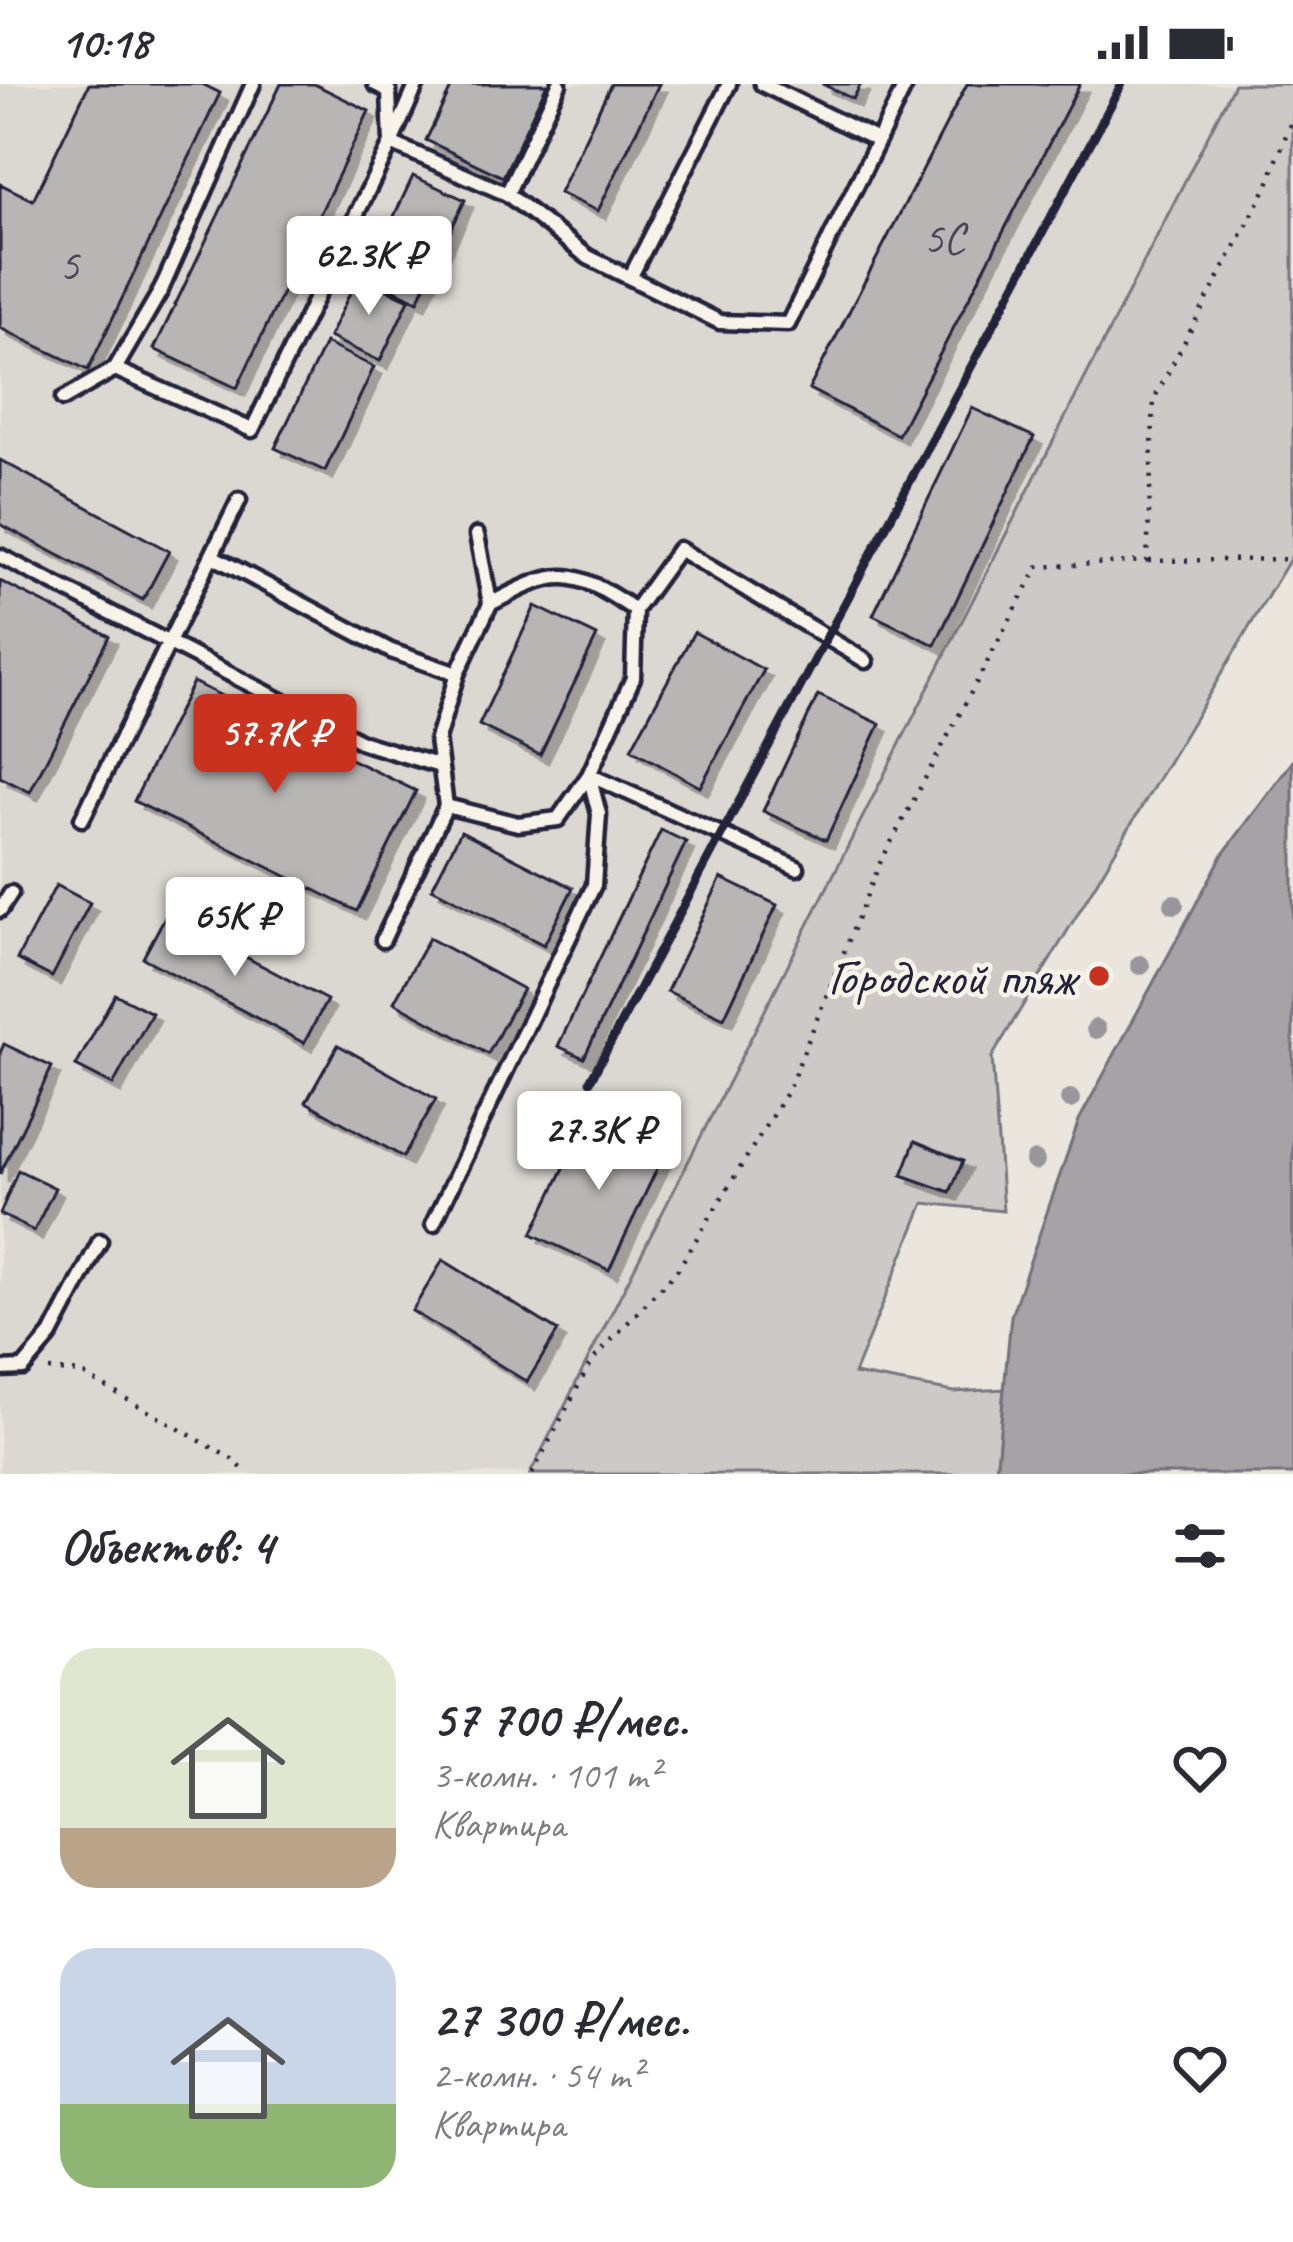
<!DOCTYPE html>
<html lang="ru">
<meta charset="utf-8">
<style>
:root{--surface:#fff;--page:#f7f7f7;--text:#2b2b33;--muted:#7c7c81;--accent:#c8321e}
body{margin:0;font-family:Caveat,sans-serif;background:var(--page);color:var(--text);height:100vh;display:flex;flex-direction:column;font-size:45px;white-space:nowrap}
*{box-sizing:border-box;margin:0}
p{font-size:39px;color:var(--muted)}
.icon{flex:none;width:66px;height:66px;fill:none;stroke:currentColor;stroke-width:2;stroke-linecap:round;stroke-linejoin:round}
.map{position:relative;height:1390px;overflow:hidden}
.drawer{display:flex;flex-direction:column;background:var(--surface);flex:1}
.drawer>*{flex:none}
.price{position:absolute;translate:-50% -102px;padding:0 27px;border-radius:12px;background:#fff;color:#222;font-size:39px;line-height:78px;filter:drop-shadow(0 3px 6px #0008)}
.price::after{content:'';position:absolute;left:50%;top:72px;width:36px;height:27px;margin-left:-18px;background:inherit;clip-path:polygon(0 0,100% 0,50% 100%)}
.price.selected{background:var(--accent);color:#fff}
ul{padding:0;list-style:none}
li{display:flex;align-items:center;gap:36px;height:300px;padding:0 60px}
li span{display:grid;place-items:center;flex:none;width:336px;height:240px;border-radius:36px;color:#555}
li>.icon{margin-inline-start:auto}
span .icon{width:144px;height:144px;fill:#fffc;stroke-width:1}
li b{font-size:51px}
h2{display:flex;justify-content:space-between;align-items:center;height:144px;padding:0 60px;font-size:51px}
.status{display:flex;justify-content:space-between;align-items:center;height:84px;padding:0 60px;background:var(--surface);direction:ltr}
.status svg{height:33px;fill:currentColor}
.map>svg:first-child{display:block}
</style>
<div class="status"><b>10:18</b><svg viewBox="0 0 49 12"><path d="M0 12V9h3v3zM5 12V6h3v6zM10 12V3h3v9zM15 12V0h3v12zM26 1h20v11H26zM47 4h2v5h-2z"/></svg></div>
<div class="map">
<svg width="1293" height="1390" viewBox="0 0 1293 1390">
<defs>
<filter id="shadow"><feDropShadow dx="8" dy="8" stdDeviation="0" flood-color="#0004"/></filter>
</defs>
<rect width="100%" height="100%" fill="#eae6de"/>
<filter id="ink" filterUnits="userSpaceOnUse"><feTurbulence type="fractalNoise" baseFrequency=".00833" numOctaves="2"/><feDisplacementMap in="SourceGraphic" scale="24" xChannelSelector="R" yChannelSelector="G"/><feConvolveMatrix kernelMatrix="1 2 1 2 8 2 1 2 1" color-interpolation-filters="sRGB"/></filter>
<g filter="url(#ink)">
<path fill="#dbd8d2" d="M 0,0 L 1234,0 L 530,1390 L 0,1390 Z"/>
<path fill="#cdc9c6" stroke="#787680" stroke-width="3" d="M 1234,0 L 1293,0 L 1293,470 L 992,973 L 1003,1127 L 924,1119 L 854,1290 L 954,1308 L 1004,1305 L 996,1390 L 530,1390 Z"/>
<path fill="#a6a3a6" stroke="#716f7b" stroke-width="3" d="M 1293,677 L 1293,1390 L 996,1390 L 1011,1232 L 1079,1036 L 1223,770 Z"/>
<path fill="#b8b6b5" stroke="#22223b" stroke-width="3" filter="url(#shadow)" d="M 89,0 L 202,0 L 220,9 L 88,286 L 0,244 L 0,100 L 33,116 Z
M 281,0 L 314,0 L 369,27 L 237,304 L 154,265 Z
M 453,0 L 547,0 L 503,93 L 426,56 Z
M 611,0 L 659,0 L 598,127 L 559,109 Z
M 822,0 L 861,0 L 853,15 Z
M 967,0 L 1080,0 L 898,351 L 809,305 Z
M 413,92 L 465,116 L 418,217 L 366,192 Z
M 358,192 L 409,216 L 380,277 L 329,253 Z
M 325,259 L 374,283 L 325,387 L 275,364 Z
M 972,324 L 1034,353 L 935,561 L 873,531 Z
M 0,376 L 169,467 L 143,516 L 0,440 Z
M 0,497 L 109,552 L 30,708 L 0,693 Z
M 535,522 L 597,552 L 540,671 L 479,641 Z
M 694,548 L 764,586 L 700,703 L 631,665 Z
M 193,598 L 416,707 L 357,827 L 134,717 Z
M 818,611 L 880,640 L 826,756 L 763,727 Z
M 661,746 L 686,758 L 584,974 L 558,962 Z
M 461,747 L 573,804 L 544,861 L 432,804 Z
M 721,794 L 777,821 L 724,934 L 667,907 Z
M 56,801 L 90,819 L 52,893 L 17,875 Z
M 166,831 L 327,916 L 304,959 L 143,874 Z
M 429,854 L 523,905 L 488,970 L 394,918 Z
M 115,910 L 152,929 L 113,1001 L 76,982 Z
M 4,960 L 52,983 L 0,1090 L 0,969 Z
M 338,961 L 436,1015 L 403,1073 L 306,1018 Z
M 589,1032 L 665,1068 L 609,1186 L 532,1150 Z
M 915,1057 L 963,1077 L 950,1108 L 902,1091 Z
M 18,1086 L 55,1104 L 34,1147 L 0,1130 Z
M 443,1176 L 558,1247 L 527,1298 L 412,1227 Z"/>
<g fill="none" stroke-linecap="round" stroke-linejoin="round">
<g stroke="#22223b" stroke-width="21">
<path id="lane" d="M 417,0 L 391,59 L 507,110 L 588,173 L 720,238 L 788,240 L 906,0
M 762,0 L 877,56
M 507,110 L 559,0
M 630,194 L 729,0
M 115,285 L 252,346 L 391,59 L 389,7 L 375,0
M 63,315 L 115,285 L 161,206 L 253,0
M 0,472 L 364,659 L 440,682
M 212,472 L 391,567 L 457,590 L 490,520 L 477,451
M 635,526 L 679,465 L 866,577
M 589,691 L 797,784
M 446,722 L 518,740 L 558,735 L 589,691 L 633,594 L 635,526 C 570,483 560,483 490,520
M 82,735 L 239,416
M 0,826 L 11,809
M 383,856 L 446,722 L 437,655 L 457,590
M 433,1140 L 594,801 L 599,730 L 589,691
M 0,1285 L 23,1284 L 51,1251 L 100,1157"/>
</g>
<path stroke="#22223b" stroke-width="4.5" stroke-dasharray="3 9" stroke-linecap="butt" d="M 1149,477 L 1293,475
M 49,1286 L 81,1289 L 232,1375 L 248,1390
M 532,1390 L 591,1278 L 678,1185 L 789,1004 L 880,779 L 1038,483 L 1147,477 L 1154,315 L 1267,103 L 1293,32"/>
<use href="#lane" stroke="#f7f3e8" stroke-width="12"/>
<path stroke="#22223b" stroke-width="9" d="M 590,997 L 1122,0"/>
</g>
<g fill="#98969b">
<circle cx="1174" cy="820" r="10"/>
<circle cx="1140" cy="881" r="10"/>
<circle cx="1096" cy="945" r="10"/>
<circle cx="1070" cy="1015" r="10"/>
<circle cx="1035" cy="1077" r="10"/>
</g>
</g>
<circle fill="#c8321e" stroke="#f7f3e8" stroke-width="4.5" cx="1099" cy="892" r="12"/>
<g text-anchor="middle" stroke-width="9" stroke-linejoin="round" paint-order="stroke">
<g font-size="45" fill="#48475a">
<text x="944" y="169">5С</text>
<text x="69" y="196">5</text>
</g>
<g font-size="51" fill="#22223b" stroke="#f7f3e8" text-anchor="end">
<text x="1075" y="910">Городской пляж</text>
</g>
</g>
</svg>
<b class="price" style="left:369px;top:234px">62.3K ₽</b>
<b class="price selected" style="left:275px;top:712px">57.7K ₽</b>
<b class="price" style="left:235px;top:895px">65K ₽</b>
<b class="price" style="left:599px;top:1109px">27.3K ₽</b>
</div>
<section class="drawer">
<h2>Объектов: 4<svg class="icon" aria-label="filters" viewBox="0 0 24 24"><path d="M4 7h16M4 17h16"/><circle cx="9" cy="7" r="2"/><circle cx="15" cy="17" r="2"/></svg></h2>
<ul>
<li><span style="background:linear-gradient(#dfe7d0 75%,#b9a48a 0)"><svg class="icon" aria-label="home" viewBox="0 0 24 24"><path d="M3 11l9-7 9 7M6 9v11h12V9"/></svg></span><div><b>57 700 ₽/мес.</b><p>3-комн. · 101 m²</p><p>Квартира</p></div><svg class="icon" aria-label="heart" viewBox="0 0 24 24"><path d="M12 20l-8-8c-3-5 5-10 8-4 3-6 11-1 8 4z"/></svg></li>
<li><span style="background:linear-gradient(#c9d6e8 65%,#8fb573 0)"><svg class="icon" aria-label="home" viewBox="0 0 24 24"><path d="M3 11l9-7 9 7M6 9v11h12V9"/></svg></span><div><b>27 300 ₽/мес.</b><p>2-комн. · 54 m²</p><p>Квартира</p></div><svg class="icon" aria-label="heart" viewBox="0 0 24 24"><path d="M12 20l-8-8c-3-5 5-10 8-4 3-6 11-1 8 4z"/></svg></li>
</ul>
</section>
